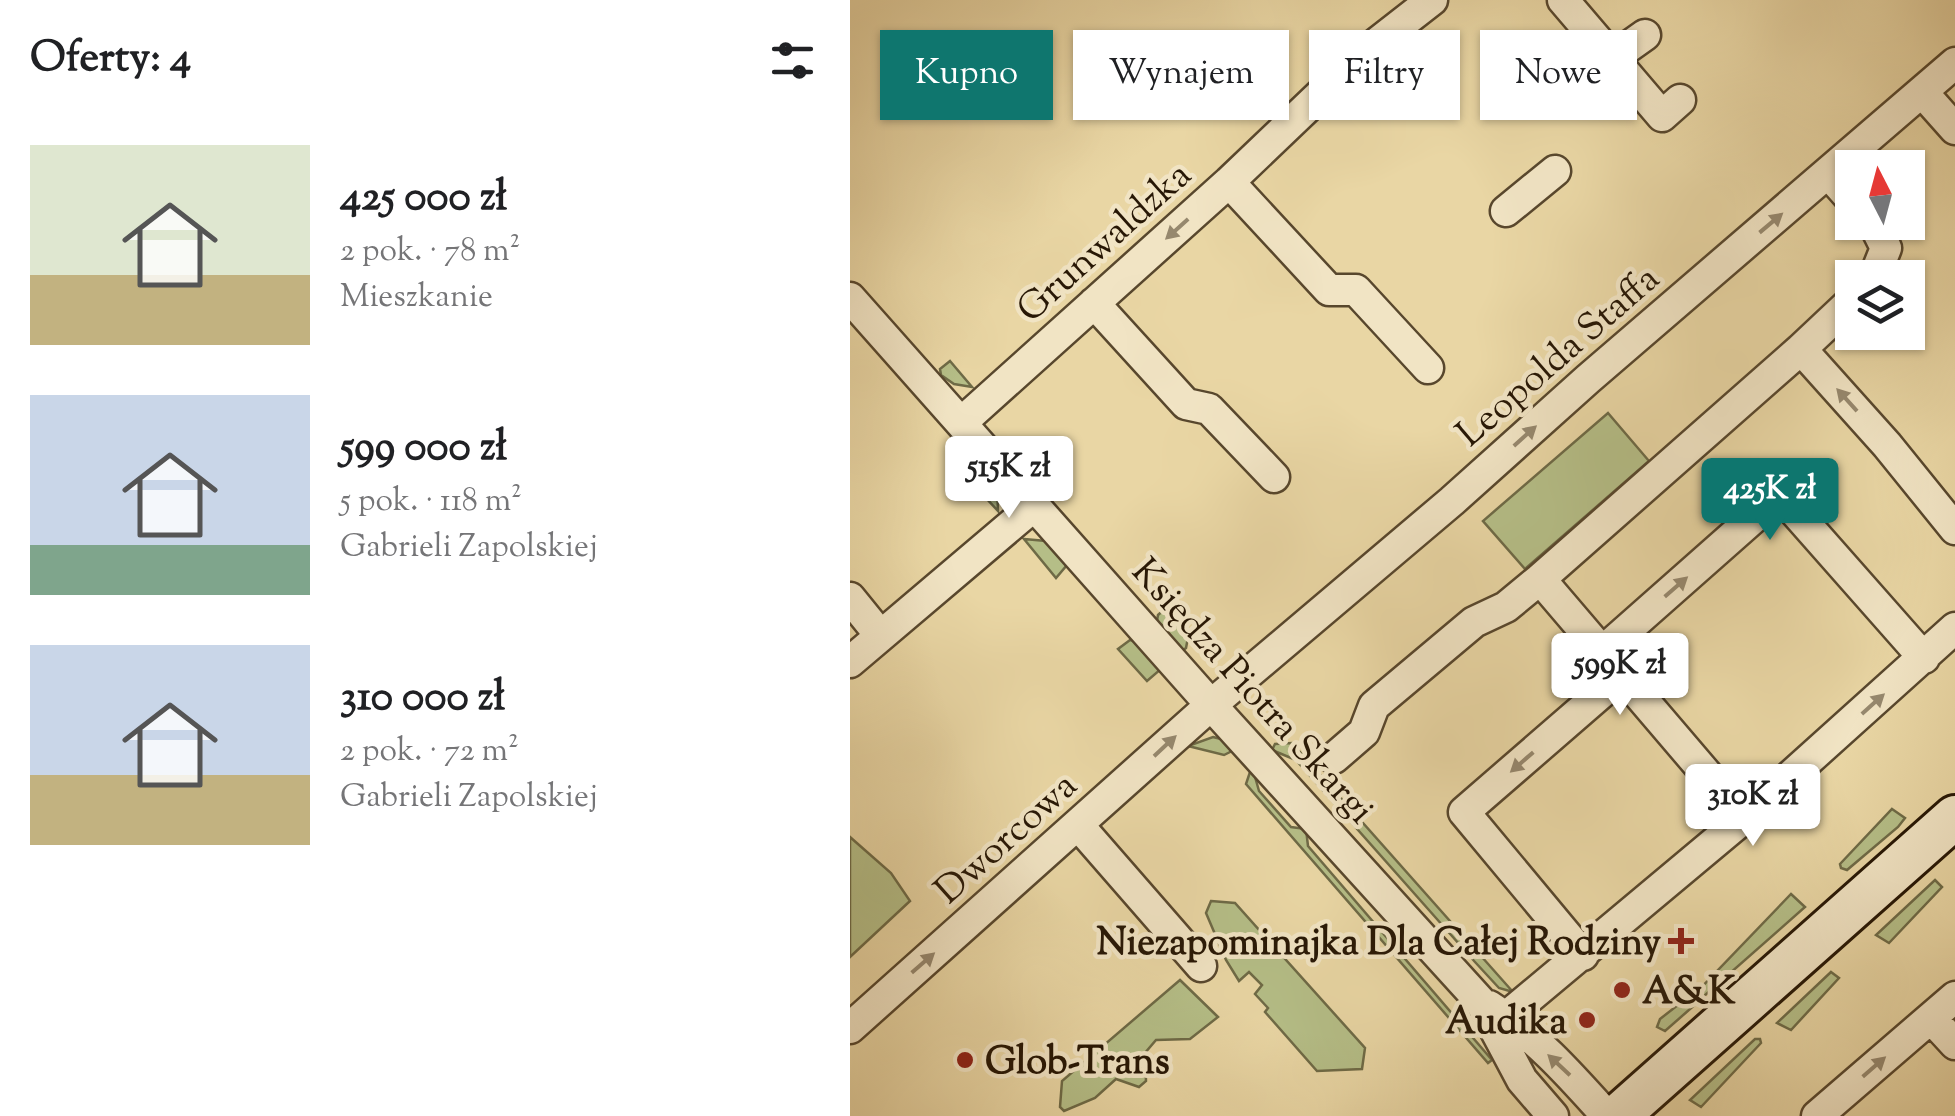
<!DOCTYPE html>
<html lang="pl">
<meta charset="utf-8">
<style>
:root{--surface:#fff;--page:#f6f6f6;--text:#202124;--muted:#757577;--accent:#0f766e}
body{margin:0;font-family:"Sorts Mill Goudy",serif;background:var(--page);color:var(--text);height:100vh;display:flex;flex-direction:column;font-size:38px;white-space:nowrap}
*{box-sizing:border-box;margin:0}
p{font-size:32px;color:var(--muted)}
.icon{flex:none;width:55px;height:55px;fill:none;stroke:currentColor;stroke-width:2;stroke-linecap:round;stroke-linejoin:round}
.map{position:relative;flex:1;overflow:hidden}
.sheet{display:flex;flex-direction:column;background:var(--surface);width:850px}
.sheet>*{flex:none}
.top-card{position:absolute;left:30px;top:30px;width:925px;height:90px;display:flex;gap:20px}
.needle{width:65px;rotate:354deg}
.controls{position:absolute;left:985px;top:150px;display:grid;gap:20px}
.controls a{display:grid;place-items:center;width:90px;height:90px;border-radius:0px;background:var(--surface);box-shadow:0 2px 8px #0004;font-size:50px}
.price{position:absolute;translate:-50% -85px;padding:0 22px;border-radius:10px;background:#fff;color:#222;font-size:32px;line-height:65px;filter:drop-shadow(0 2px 5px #0008)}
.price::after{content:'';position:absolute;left:50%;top:60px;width:30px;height:22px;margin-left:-15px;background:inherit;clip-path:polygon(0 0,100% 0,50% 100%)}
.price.current{background:var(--accent);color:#fff}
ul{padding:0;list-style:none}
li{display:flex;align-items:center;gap:30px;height:250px;padding:0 30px}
li span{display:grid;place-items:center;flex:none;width:280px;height:200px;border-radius:0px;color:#555}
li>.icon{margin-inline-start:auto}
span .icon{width:120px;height:120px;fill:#fffc;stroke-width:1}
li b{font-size:42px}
h2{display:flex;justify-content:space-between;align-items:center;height:120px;padding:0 30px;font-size:42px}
.chip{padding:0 35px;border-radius:0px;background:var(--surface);box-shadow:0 2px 8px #0004;font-size:35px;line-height:90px}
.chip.current{background:var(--accent);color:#fff}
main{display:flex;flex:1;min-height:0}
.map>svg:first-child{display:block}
</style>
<main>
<section class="sheet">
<h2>Oferty: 4<svg class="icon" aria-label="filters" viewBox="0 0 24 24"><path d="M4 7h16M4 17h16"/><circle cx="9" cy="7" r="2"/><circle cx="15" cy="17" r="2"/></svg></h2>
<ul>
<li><span style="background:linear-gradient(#dfe7d0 65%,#c2b280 0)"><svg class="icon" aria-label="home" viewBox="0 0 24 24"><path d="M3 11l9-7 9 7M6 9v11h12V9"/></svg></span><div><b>425 000 zł</b><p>2 pok. · 78 m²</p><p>Mieszkanie</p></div></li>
<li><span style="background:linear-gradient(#c9d6e8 75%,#7fa58c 0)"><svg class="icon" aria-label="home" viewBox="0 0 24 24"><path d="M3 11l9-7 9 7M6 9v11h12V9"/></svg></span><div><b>599 000 zł</b><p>5 pok. · 118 m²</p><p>Gabrieli Zapolskiej</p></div></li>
<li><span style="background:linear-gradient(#c9d6e8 65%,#c2b280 0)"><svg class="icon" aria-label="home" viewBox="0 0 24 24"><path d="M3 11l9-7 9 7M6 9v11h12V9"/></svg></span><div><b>310 000 zł</b><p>2 pok. · 72 m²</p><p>Gabrieli Zapolskiej</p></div></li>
</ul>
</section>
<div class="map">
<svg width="1105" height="1116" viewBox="0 0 1105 1116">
<rect width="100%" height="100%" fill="#e9d6a4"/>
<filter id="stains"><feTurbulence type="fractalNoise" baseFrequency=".002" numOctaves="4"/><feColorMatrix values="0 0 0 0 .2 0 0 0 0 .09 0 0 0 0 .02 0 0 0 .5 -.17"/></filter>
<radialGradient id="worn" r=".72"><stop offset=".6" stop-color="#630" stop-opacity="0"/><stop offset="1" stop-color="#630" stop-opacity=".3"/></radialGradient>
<path fill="#b5be87" stroke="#6e6a46" stroke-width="2.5" d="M 100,361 L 122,387 L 104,384 L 91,375 L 90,369 Z
M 758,413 L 799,461 L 675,569 L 633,521 Z
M 139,472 L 147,485 L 148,511 L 124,485 Z
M 174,539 L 196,541 L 217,565 L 206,578 Z
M 317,607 L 339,632 L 336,648 L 332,651 L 307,621 L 308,615 Z
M 280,640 L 286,641 L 311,669 L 297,681 L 268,649 Z
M 363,737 L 375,740 L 386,749 L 374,755 L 338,746 Z
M 442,743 L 663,992 L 649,988 L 625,962 L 446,760 L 422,750 L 425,744 Z
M 402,766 L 409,791 L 441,827 L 456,829 L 458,846 L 642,1060 L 638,1063 L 396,784 Z
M 1042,809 L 1055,818 L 1048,827 L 997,870 L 991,868 L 990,864 Z
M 0,837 L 41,873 L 60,901 L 0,957 Z
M 1085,880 L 1092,887 L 1039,943 L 1026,935 Z
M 941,894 L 955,907 L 853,997 L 846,993 Z
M 361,901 L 385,903 L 515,1048 L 512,1069 L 467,1071 L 415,1012 L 418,1008 L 405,994 L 412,985 L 399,972 L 389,981 L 376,960 L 356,913 Z
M 981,972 L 989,978 L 941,1030 L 927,1023 Z
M 330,980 L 368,1017 L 340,1039 L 306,1040 L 295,1053 L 296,1081 L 289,1087 L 266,1079 L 245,1098 L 214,1111 L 210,1107 L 212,1081 Z
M 842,994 L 848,1002 L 815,1031 L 807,1027 L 810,1019 Z
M 905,1039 L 910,1039 L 911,1043 L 851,1107 L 840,1100 Z"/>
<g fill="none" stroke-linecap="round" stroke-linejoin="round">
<g stroke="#58472d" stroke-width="35">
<path id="street" d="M 713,0 L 812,116 L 830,100
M 764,57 L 795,35
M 1073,93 L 1105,129
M 979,174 L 1002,200
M 379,182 L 479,290 L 506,290 L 578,368
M 656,211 L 705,171
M 1023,222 L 1036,248 L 1024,278
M 0,298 L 361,705 L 630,1001 L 672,1080 L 703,1116
M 1002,301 L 951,349 L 1037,445 L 1105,529
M 244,303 L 336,404 L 359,409 L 424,477
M 112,422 L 379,182 L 514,53 L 582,0
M 690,579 L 894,818
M 0,598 L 30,635
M 753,651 L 917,506 L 928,502 L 939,505 L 1074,658
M 0,662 L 185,505
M 484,758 L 514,732 L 524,706 L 624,622 L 656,607 L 690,579 L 951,349
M 229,826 L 351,966
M 733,955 L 614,812 L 772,675
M 639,1006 C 684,1034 722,1077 757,1116
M 656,1017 L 894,818 L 1105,628
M 1081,1018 L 1105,1044
M 0,1028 L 361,705 L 602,501 L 738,379 L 1105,63
M 967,1116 L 1105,997"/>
</g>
<g stroke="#271705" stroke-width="48">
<path id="secondary" d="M 768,1116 L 1105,817"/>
</g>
<use href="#street" stroke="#f1e4c4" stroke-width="30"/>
<use href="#secondary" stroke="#f1e4c4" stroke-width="42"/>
</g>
<defs><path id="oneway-solid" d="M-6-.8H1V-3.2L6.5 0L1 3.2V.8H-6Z" transform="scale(2.5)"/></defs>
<g fill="#96886e">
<use href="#oneway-solid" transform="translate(921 223) rotate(-40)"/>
<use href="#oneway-solid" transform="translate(327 229) rotate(138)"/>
<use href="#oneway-solid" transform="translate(997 400) rotate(-132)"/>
<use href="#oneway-solid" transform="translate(675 436) rotate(-42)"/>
<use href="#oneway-solid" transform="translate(826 587) rotate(-41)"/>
<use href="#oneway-solid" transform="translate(1023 704) rotate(-42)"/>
<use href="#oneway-solid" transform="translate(315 746) rotate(-43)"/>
<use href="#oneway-solid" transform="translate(672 762) rotate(139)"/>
<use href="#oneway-solid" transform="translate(73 963) rotate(-41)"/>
<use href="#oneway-solid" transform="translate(709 1065) rotate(-137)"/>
<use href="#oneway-solid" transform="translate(1024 1067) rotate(-41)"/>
</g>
<g fill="#8f2418" stroke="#f1e4c4" stroke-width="4">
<path d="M826 926h10v10h10v10h-10v10h-10v-10h-10v-10h10z"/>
<circle cx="772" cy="990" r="10"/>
<circle cx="737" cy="1020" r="10"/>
<circle cx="115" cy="1060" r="10"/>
</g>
<g text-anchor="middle" stroke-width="9" stroke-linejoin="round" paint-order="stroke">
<g font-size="38" fill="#271705" stroke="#f1e4c4">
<text transform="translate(253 241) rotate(-42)" y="13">Grunwaldzka</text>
<text transform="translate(707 355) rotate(-41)" y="13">Leopolda Staffa</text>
<text transform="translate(404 690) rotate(48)" y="13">Księdza Piotra Skargi</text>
<text transform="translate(155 837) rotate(-42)" y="13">Dworcowa</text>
</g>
<g font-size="38" font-weight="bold" fill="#271705" stroke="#f1e4c4" text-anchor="end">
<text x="811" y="954">Niezapominajka Dla Całej Rodziny</text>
<text x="792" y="1003" text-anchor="start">A&amp;K</text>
<text x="717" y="1033">Audika</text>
<text x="135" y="1073" text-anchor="start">Glob-Trans</text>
</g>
</g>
<rect width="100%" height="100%" filter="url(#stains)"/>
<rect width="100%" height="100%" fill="url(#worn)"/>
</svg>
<div class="controls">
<a><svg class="needle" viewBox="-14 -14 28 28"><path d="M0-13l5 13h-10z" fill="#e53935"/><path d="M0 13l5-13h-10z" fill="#757577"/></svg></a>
<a><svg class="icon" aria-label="layers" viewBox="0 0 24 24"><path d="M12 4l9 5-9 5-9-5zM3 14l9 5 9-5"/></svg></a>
</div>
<b class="price" style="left:159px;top:521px">515K zł</b>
<b class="price current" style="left:920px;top:543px">425K zł</b>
<b class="price" style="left:770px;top:718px">599K zł</b>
<b class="price" style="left:903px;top:849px">310K zł</b>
<div class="top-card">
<a class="chip current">Kupno</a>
<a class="chip">Wynajem</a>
<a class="chip">Filtry</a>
<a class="chip">Nowe</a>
</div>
</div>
</main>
